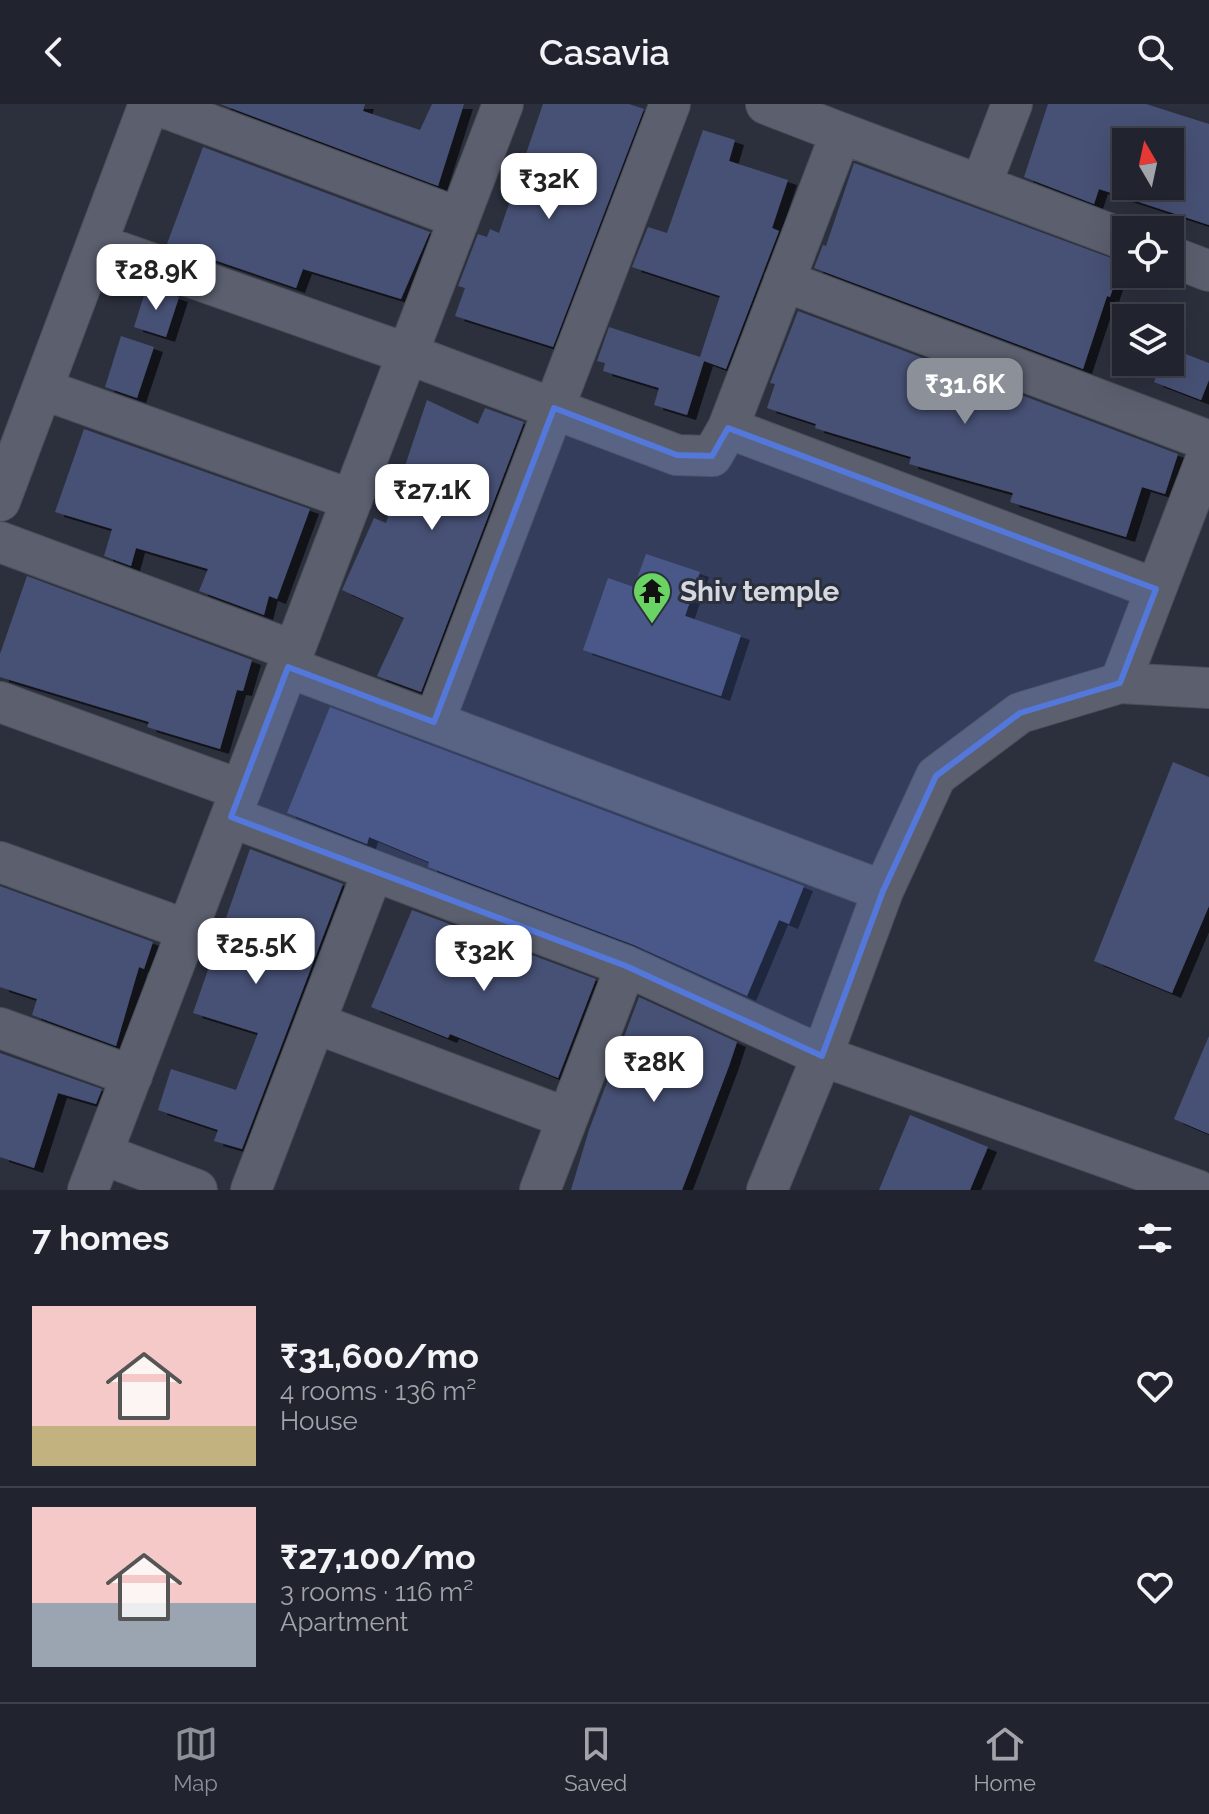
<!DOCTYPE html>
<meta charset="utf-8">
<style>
:root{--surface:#21242e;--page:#292c36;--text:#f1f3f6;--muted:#a2a4aa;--line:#3e414a;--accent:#8c9099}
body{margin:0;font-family:Raleway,sans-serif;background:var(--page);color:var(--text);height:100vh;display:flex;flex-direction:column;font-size:30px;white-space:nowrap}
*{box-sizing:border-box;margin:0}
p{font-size:26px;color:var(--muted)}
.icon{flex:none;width:44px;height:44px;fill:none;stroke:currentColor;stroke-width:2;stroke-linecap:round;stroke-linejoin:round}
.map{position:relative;height:1086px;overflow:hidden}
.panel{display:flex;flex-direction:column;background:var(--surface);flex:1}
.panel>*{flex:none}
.needle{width:52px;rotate:351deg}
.controls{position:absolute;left:1112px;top:24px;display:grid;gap:16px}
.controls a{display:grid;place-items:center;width:72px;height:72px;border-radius:0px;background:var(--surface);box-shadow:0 8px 32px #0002,0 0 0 2px var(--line);font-size:40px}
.price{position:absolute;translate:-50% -68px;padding:0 18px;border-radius:16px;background:#fff;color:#222;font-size:26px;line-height:52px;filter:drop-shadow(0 2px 4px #0008)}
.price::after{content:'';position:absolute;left:50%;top:48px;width:24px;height:18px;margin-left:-12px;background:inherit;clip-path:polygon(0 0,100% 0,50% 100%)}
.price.selected{background:var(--accent);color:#fff}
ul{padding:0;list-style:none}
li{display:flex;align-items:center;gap:24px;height:200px;padding:0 32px}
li+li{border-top:2px solid var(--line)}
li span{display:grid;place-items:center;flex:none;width:224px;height:160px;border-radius:0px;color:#555}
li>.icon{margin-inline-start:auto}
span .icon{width:96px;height:96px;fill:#fffc;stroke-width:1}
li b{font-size:34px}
h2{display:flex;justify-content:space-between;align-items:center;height:96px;padding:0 32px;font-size:34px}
header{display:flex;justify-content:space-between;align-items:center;height:104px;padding:0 32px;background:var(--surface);font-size:36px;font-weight:600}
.menu{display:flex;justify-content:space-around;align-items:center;height:112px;border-top:2px solid var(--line);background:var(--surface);font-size:22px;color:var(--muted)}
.menu a{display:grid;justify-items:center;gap:4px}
.menu .selected{color:var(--accent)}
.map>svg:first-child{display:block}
</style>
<header><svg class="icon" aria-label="back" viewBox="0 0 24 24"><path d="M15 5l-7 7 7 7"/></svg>Casavia<svg class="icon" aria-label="search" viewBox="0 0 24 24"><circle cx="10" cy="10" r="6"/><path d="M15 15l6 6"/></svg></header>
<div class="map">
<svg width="1209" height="1086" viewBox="0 0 1209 1086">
<defs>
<filter id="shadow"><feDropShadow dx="9" dy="5" stdDeviation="0" flood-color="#0009"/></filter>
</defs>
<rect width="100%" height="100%" fill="#2c303d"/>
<path fill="#475175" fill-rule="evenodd" filter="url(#shadow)" d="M 220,0 L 365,0 L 363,7 L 420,26 L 432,0 L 464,0 L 438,82 Z
M 543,0 L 629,0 L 644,5 L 553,243 L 455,212 L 465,184 L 458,182 L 478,130 L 487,133 L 490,125 L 499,129 Z
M 1048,0 L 1146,0 L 1209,20 L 1209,121 L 1099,85 L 1094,100 L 1024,73 ZM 1126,38 L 1170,38 L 1170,82 L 1126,82 Z
M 703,26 L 735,36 L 729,57 L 788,76 L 772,124 L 779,127 L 726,265 L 704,257 L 687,311 L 654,301 L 659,284 L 603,267 L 605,259 L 597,257 L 609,223 L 700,253 L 720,192 L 632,163 L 648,123 L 667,129 Z
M 203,43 L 430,128 L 401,195 L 303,165 L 296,184 L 167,140 Z
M 854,59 L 1122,158 L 1110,193 L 1107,192 L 1083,265 L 814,164 L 823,141 L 826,142 Z
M 147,182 L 179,193 L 166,233 L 134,223 Z
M 798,207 L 1178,350 L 1165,390 L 1142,383 L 1126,433 L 1010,398 L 1013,389 L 909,360 L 911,353 L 815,324 L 816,320 L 767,304 L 775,280 L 770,279 Z
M 121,232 L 154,243 L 137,294 L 105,283 Z
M 1170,244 L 1209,259 L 1209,276 L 1201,296 L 1154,278 L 1161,258 L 1170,258 Z
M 427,296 L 478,320 L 485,304 L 524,318 L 421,588 L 377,572 L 404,514 L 342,486 L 374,414 L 386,419 Z
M 84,325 L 310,405 L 277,495 L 269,492 L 264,511 L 199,487 L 208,465 L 136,444 L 131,462 L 104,452 L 112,425 L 55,408 Z
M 646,450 L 700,468 L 685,512 L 741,531 L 721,592 L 583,546 L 608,474 L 634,483 Z
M 27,472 L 252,556 L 243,587 L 237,586 L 220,645 L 147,623 L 149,618 L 0,573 L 0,550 Z
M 330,603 L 804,782 L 789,820 L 779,816 L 747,892 L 634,841 L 428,763 L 429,758 L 369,733 L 367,740 L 287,709 Z
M 1173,658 L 1209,673 L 1209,802 L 1172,889 L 1094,857 Z
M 250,745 L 343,780 L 242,1045 L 214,1037 L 218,1026 L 158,1006 L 171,965 L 236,986 L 258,929 L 193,909 Z
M 0,782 L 153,838 L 144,865 L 139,863 L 116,942 L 32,911 L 37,895 L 0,883 Z
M 412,806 L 596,875 L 558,974 L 450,930 L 448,934 L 371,903 Z
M 639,893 L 737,938 L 729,962 L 682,1086 L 571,1086 L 589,1026 Z
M 1209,932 L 1209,1030 L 1174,1015 Z
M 0,949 L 102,985 L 96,1000 L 58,989 L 34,1064 L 0,1053 Z
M 910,1011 L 988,1043 L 970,1086 L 879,1086 Z"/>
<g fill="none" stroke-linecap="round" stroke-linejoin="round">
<g stroke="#4a4e58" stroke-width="42">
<path id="minor" d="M 155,0 L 459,114
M 841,29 L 1126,136
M 981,81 L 1012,0
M 97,140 L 408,250 L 677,351 L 712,352 L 728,324 L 841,29 L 766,0
M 1170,152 L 1209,167
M 784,177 L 1209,337
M 42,285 L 352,396
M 728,324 L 1156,485
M 0,397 L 149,0
M 0,438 L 294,547
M 288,563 L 883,787
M 1120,579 L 1209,347
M 0,598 L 241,686
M 434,618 L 670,0
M 231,713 L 626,862 L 822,952 L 1197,1086
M 0,758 L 187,826
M 315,919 L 567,1014
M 0,924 L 132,972
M 102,1050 L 197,1086
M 88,1086 L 503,0
M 251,1086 L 373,767
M 540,1086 L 626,862
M 767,1086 L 822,952 L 883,787 L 936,672 L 1020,609 L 1120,579 L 1209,584"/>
</g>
<use href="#minor" stroke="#5b5f6e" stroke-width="40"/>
</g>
<path fill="#5477da" fill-opacity="0.2" stroke="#5477da" stroke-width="6" stroke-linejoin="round" d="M 554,304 L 677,351 L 712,352 L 728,324 L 1156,485 L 1120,579 L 1020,609 L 936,672 L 883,787 L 822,952 L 626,862 L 231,713 L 288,563 L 434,618 Z"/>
<defs>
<g id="temple-pin" transform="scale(2)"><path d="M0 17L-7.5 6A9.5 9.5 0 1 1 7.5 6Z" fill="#69d464" stroke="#2c303d"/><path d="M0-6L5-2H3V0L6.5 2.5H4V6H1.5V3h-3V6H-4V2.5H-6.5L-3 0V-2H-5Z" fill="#111"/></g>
</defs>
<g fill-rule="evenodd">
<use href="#temple-pin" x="652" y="487"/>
</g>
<g text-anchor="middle" stroke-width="6" stroke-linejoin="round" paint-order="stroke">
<g font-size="28" font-weight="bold" fill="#d5d8e0" stroke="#2c303d" text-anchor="start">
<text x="680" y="497">Shiv temple</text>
</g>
</g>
</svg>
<div class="controls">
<a><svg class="needle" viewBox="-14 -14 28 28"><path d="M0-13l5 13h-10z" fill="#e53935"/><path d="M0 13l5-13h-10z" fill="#a2a4aa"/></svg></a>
<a><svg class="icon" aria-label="locate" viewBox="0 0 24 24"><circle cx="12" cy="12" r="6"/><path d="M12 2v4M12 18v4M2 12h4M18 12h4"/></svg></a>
<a><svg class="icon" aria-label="layers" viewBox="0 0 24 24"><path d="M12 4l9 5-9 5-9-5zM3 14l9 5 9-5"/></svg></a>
</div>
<b class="price" style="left:549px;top:117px">₹32K</b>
<b class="price" style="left:156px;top:208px">₹28.9K</b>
<b class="price selected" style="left:965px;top:322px">₹31.6K</b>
<b class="price" style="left:432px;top:428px">₹27.1K</b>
<b class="price" style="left:256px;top:882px">₹25.5K</b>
<b class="price" style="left:484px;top:889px">₹32K</b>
<b class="price" style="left:654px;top:1000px">₹28K</b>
</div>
<section class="panel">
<h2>7 homes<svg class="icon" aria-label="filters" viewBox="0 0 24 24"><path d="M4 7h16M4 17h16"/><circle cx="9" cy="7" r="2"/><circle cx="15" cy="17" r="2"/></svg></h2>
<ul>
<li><span style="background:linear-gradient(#f6c9c9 75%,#c2b280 0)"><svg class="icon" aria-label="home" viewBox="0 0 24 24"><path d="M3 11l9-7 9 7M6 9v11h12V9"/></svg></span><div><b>₹31,600/mo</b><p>4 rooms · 136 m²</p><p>House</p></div><svg class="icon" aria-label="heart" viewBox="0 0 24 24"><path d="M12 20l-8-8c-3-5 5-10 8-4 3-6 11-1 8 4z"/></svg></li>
<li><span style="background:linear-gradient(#f6c9c9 60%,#9aa5b1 0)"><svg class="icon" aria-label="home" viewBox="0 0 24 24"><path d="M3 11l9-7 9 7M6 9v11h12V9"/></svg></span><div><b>₹27,100/mo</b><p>3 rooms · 116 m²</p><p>Apartment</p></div><svg class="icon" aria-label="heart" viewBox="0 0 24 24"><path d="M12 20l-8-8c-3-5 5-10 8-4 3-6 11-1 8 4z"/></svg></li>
</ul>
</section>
<nav class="menu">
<a class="selected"><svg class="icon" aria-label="map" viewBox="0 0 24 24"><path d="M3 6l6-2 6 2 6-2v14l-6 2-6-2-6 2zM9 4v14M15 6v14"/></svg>Map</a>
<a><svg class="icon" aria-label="saved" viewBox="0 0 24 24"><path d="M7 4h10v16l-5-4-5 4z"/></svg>Saved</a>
<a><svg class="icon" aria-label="home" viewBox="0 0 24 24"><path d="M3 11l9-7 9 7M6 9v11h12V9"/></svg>Home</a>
</nav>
